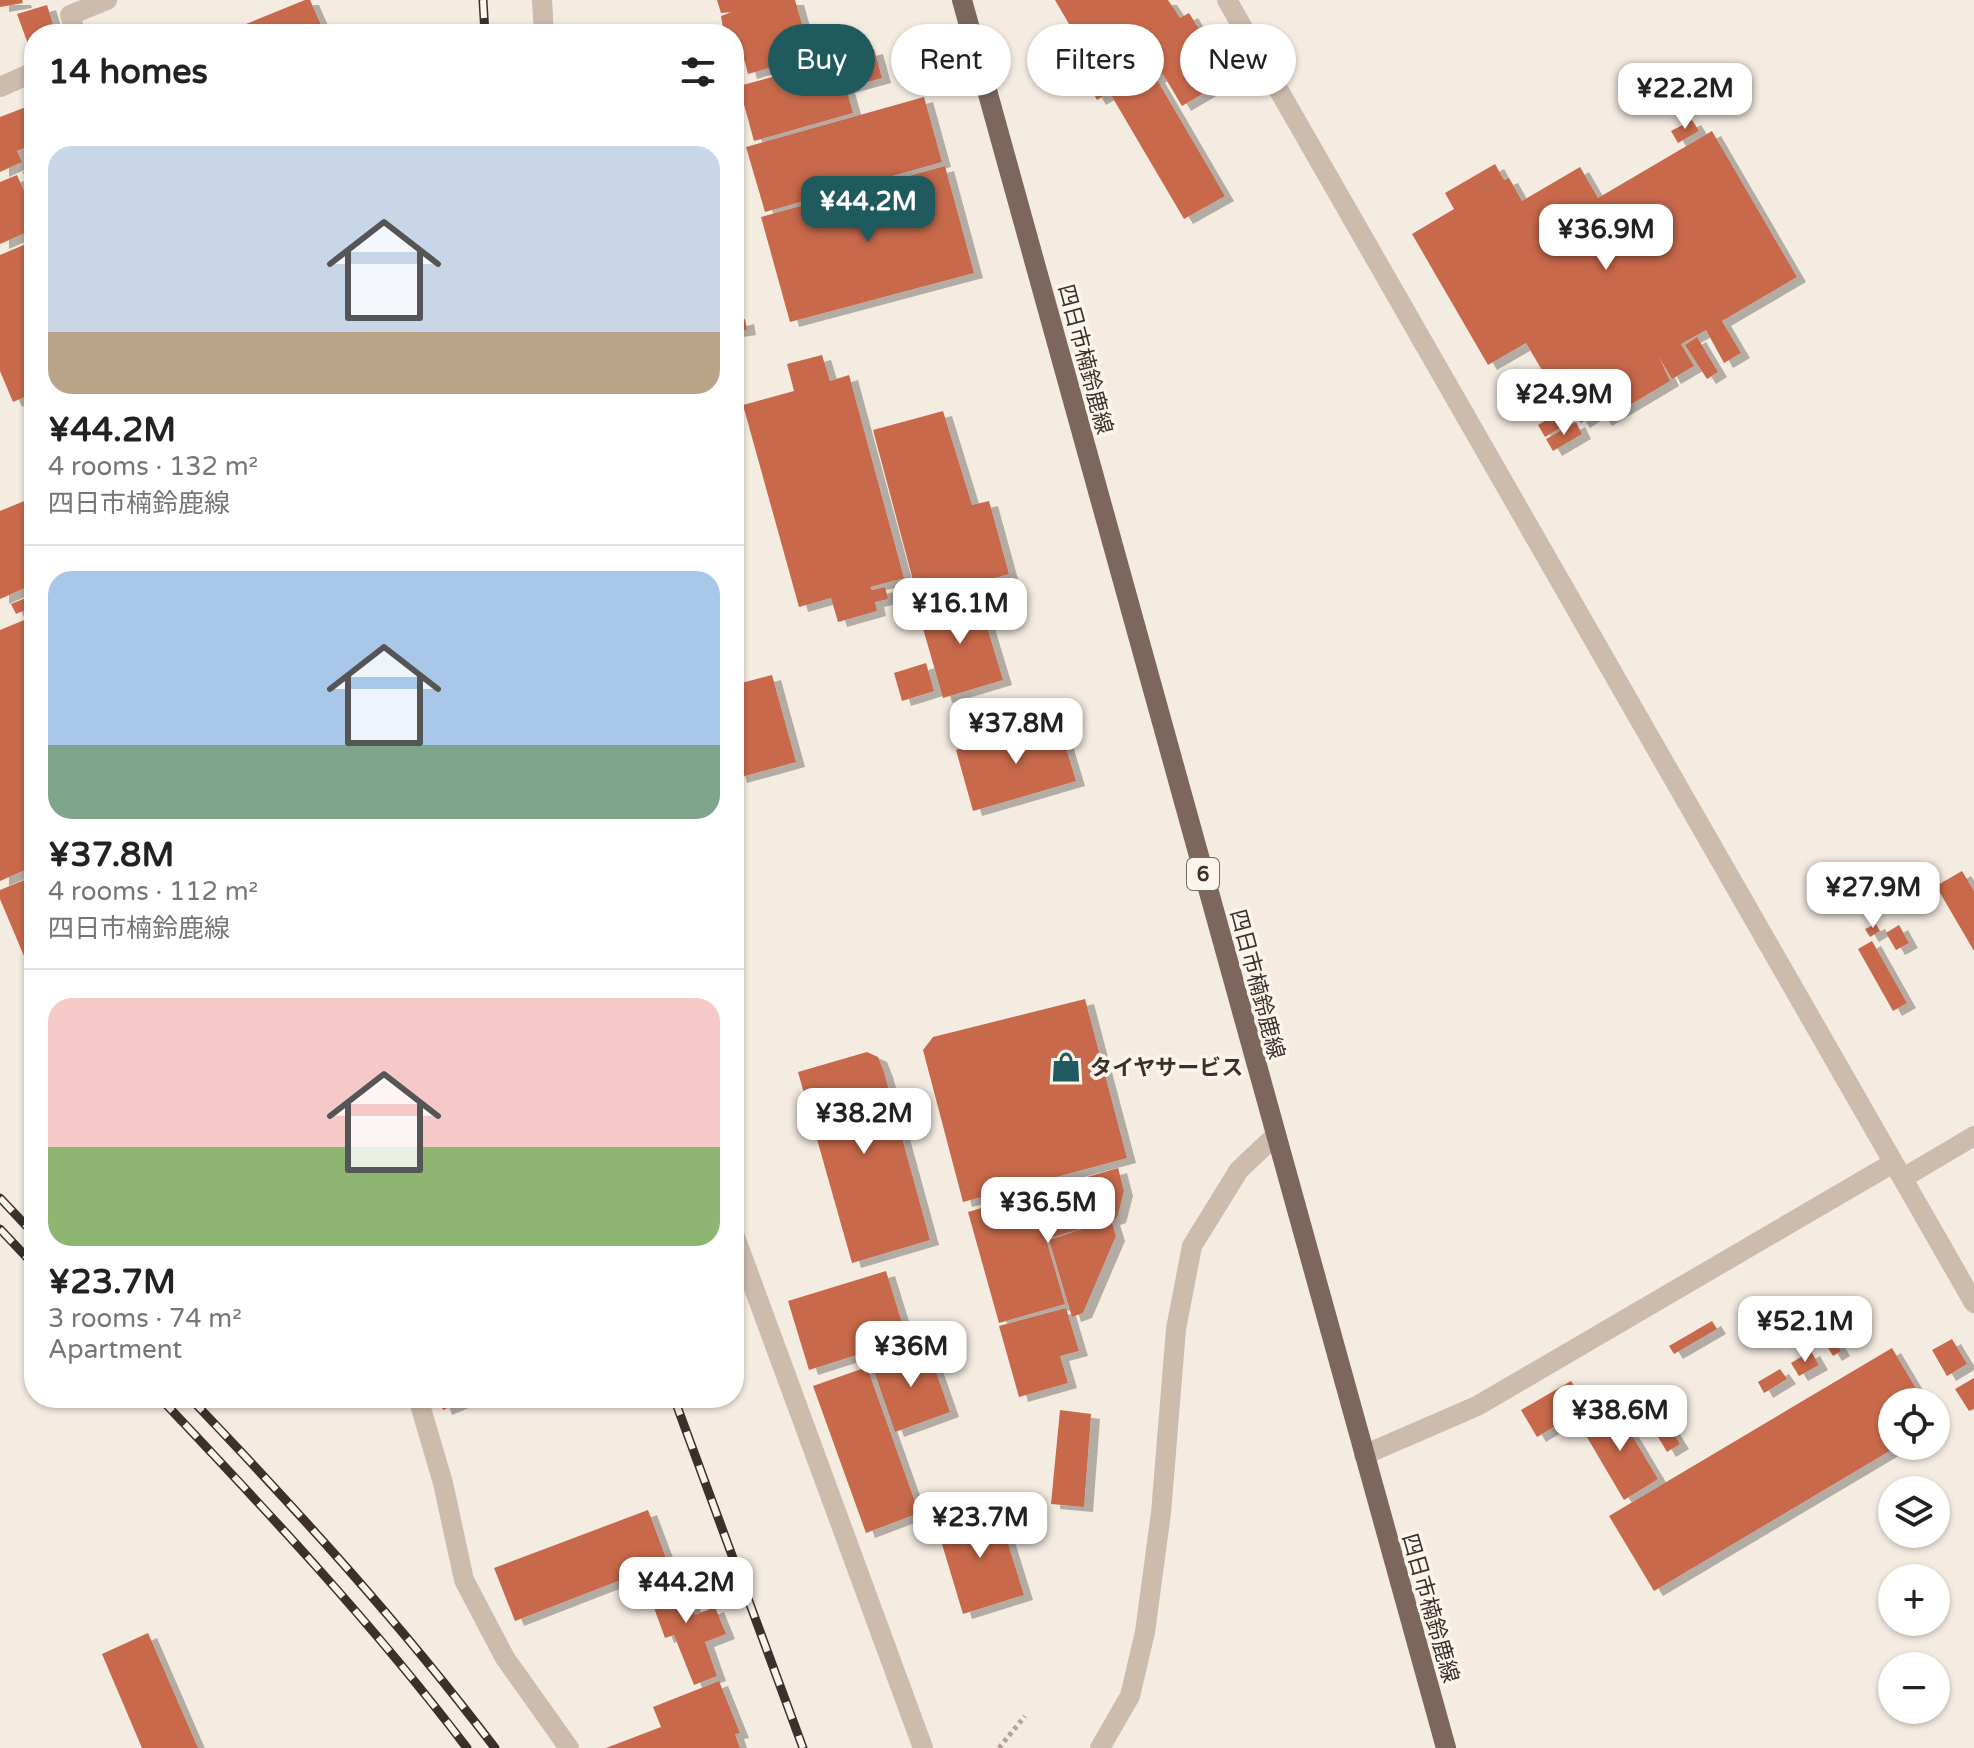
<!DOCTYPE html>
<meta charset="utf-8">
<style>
:root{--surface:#fff;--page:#f6f6f6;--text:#222;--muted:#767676;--line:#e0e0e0;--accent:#1f5a5e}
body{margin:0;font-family:"Varela Round","Noto Sans JP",sans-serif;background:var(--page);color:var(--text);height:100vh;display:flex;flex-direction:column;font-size:30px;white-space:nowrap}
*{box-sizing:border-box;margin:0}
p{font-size:26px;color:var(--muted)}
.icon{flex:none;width:44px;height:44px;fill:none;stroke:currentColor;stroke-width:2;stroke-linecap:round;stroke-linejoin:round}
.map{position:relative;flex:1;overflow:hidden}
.side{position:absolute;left:24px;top:24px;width:720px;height:1384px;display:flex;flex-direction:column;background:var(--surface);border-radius:32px;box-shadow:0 2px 6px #0004}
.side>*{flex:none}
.top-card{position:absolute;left:768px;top:24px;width:760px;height:72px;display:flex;gap:16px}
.fabs{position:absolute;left:1878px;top:1388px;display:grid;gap:16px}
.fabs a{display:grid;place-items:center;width:72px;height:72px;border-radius:50%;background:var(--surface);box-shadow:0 2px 6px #0004;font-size:40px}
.price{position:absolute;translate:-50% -68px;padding:0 18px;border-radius:16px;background:#fff;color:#222;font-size:26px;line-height:52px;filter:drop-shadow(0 2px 4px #0008)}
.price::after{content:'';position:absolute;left:50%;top:48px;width:24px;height:18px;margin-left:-12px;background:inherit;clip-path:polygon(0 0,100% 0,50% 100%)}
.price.selected{background:var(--accent);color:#fff}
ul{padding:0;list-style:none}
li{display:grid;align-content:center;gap:16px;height:424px;padding:0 24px}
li+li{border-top:2px solid var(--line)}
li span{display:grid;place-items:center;height:248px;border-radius:24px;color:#555}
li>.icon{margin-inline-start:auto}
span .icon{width:144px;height:144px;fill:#fffc;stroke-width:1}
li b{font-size:34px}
h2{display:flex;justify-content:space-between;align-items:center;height:96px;padding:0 24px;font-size:34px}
.pill{padding:0 28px;border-radius:36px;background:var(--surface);box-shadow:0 2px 6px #0004;font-size:28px;line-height:72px}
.pill.selected{background:var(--accent);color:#fff}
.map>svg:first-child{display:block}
</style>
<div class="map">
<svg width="1974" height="1748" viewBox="0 0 1974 1748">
<defs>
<filter id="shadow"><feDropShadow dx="9" dy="5" stdDeviation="0" flood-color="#0004"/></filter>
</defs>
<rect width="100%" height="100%" fill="#f4ebe1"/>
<path fill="#c8694b" filter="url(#shadow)" d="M 0,0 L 22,0 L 23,3 L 0,7 Z
M 305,0 L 310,0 L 325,34 L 244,34 L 241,26 Z
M 717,0 L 795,0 L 811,56 L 748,74 L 740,44 L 734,46 L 734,34 L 724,34 L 721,16 L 732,12 L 721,13 Z
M 1055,0 L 1168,0 L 1180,18 L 1189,13 L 1204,37 L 1198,41 L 1211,73 L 1202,79 L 1209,90 L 1182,106 L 1163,74 L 1156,78 L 1225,196 L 1184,219 L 1111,95 L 1152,71 L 1150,69 L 1097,100 L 1076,63 L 1081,60 L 1062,29 L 1069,24 Z
M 47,5 L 56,34 L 34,34 L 34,42 L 28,44 L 17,14 Z
M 874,49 L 882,78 L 846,88 L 853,113 L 754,141 L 739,86 Z
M 924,97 L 942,162 L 765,212 L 746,147 Z
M 34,104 L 34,144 L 17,151 L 22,162 L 0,172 L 0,117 Z
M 1692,120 L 1699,131 L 1678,143 L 1671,131 Z
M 1712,131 L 1797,277 L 1722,321 L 1741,353 L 1724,363 L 1706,330 L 1681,344 L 1694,366 L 1672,379 L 1659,357 L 1670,381 L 1603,421 L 1590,398 L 1596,413 L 1581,423 L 1572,409 L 1566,411 L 1526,343 L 1488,365 L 1412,234 L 1454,209 L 1445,193 L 1495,164 L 1504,180 L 1509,178 L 1522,201 L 1580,167 L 1598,198 Z
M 945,166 L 974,273 L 790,322 L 761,217 Z
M 34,168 L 34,199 L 23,172 Z
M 17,175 L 34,213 L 34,229 L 0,244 L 0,182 Z
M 26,244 L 34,264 L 34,393 L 13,402 L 0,371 L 0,255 Z
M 745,319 L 747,330 L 734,332 L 734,322 Z
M 1697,337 L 1718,372 L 1707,379 L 1685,345 Z
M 822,355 L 830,381 L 849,375 L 904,578 L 870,587 L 872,590 L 885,587 L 888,599 L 875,602 L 877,611 L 838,622 L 831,598 L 799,607 L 743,405 L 794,391 L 787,364 Z
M 1536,376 L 1545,390 L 1522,404 L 1513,389 Z
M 943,411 L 972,505 L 989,501 L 1009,574 L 918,599 L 873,430 Z
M 1561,411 L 1568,423 L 1545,437 L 1538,425 Z
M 1576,422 L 1582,434 L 1553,451 L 1546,439 Z
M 34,497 L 34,584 L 0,599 L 0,511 Z
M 34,589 L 34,606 L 16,614 L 11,604 L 33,595 L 31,591 Z
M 977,594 L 1003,680 L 943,698 L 918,611 Z
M 34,616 L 34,866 L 0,881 L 0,630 Z
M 926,663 L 934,691 L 902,701 L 894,673 Z
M 772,675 L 796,762 L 738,778 L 734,762 L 734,685 Z
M 1058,721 L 1076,781 L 973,811 L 956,750 Z
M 1962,871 L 1974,891 L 1974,951 L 1936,886 Z
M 34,876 L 34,980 L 0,899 L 0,890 Z
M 1876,924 L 1880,931 L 1870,937 L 1865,929 Z
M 1899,925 L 1909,943 L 1896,950 L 1886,933 Z
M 1872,941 L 1907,1003 L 1893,1011 L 1858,949 Z
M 1085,999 L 1127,1158 L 963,1202 L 923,1050 L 933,1037 Z
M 867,1052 L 878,1057 L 884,1072 L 930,1240 L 852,1263 L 798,1072 Z
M 1118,1168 L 1124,1191 L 1117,1218 L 1111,1220 L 1116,1236 L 1083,1313 L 1072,1317 L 1049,1240 L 1104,1222 L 1046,1239 L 1065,1304 L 999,1323 L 968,1212 Z
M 886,1271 L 907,1339 L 809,1370 L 788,1301 Z
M 1066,1308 L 1079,1351 L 1060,1356 L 1068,1383 L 1019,1397 L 999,1326 Z
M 1712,1321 L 1717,1329 L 1674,1354 L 1669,1346 Z
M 1952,1339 L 1967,1364 L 1947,1376 L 1932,1350 Z
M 1835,1341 L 1841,1351 L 1833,1356 L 1827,1346 Z
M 927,1346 L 950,1412 L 895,1432 L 872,1365 Z
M 1892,1348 L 1924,1402 L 1892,1402 L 1892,1446 L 1898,1446 L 1654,1591 L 1609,1516 Z
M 1811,1351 L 1819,1365 L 1799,1376 L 1791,1363 Z
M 867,1367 L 919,1513 L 866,1533 L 813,1386 Z
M 1780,1369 L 1787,1379 L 1764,1393 L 1758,1382 Z
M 1974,1378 L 1974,1409 L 1969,1411 L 1955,1389 Z
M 1571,1381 L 1587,1407 L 1537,1437 L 1521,1410 Z
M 1644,1386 L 1680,1444 L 1667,1452 L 1632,1393 Z
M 439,1398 L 472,1398 L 443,1410 Z
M 1615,1407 L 1658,1479 L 1624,1500 L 1581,1427 Z
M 1060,1410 L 1091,1414 L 1084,1507 L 1051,1504 Z
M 996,1505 L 1024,1595 L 963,1614 L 936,1524 Z
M 648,1510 L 669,1566 L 638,1578 L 636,1574 L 515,1621 L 494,1568 Z
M 679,1572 L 695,1615 L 715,1607 L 726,1634 L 705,1642 L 717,1676 L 694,1685 L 674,1635 L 665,1638 L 645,1583 Z
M 148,1633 L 198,1748 L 142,1748 L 102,1654 Z
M 719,1681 L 740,1733 L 735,1734 L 740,1748 L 606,1748 L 661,1727 L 653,1707 Z"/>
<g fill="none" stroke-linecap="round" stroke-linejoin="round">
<path stroke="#b9a596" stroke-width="5" stroke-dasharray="4 4" stroke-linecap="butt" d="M 999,1748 L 1025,1716"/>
<path stroke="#cdbbac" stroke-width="20" d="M 542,0 L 544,34
M 1227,0 L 1974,1303
M 76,34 L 70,15 L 107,0
M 0,87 L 34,72
M 1903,1178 L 1974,1136
M 734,1234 L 923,1748
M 418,1398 L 443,1483 L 464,1580 L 505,1658 L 569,1748
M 1364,1455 L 1477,1406 L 1893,1163
M 1100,1748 L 1130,1696 L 1145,1632 L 1161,1513 L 1176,1329 L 1192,1246 L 1239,1170 L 1275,1136"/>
<path stroke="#7d675c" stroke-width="20" d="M 962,0 L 1446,1748"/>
<g stroke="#3b302b" stroke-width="9">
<path id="rail" d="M 483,0 L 485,34
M 0,1198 L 34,1234
M 0,1229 L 34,1265
M 160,1398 C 267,1511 373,1624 467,1748
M 190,1398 C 297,1510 401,1624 495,1748
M 674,1398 L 803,1748"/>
</g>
<use href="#rail" stroke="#fbf5ee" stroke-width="6" stroke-dasharray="18" stroke-linecap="butt"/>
</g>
<defs>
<g id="shop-bare" transform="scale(2.4)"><path d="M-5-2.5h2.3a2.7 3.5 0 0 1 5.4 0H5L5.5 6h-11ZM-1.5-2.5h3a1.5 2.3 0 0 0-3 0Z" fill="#1f5a5e" stroke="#fbf5ee" stroke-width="2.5" paint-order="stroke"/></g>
</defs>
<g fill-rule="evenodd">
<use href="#shop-bare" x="1066" y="1067"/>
</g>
<g text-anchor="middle" stroke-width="7" stroke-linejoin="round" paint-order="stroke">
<rect fill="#fbf5ee" stroke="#756b66" stroke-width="2" x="1187" y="858" width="32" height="32" rx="6"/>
<g font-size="20" font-weight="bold" fill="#3b302b">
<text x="1203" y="881">6</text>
</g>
<g font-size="22" fill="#3b302b" stroke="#fbf5ee">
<text transform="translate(1086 359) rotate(75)" y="8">四日市楠鈴鹿線</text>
<text transform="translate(1258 984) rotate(75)" y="8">四日市楠鈴鹿線</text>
<text transform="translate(1431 1608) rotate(74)" y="8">四日市楠鈴鹿線</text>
</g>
<g font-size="22" font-weight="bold" fill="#3b302b" stroke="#fbf5ee" text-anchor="start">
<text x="1090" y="1075">タイヤサービス</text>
</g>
</g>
</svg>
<div class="fabs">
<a><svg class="icon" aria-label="locate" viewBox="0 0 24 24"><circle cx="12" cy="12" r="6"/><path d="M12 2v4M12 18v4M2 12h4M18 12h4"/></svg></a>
<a><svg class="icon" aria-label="layers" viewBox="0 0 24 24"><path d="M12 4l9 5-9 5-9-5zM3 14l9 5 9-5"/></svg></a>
<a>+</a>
<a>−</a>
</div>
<b class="price" style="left:1685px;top:131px">¥22.2M</b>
<b class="price selected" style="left:868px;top:244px">¥44.2M</b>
<b class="price" style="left:1606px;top:272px">¥36.9M</b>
<b class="price" style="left:1564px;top:437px">¥24.9M</b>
<b class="price" style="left:960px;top:646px">¥16.1M</b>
<b class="price" style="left:1016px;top:766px">¥37.8M</b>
<b class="price" style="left:1873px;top:930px">¥27.9M</b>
<b class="price" style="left:864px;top:1156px">¥38.2M</b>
<b class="price" style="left:1048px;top:1245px">¥36.5M</b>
<b class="price" style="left:1805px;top:1364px">¥52.1M</b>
<b class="price" style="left:911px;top:1389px">¥36M</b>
<b class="price" style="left:1620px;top:1453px">¥38.6M</b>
<b class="price" style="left:980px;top:1560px">¥23.7M</b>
<b class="price" style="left:686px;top:1625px">¥44.2M</b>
<div class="top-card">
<a class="pill selected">Buy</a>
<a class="pill">Rent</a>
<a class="pill">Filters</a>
<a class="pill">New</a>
</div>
<section class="side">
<h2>14 homes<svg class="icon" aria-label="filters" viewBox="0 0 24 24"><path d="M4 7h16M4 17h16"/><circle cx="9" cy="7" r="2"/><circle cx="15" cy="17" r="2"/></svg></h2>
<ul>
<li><span style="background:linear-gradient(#c9d6e8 75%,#b9a48a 0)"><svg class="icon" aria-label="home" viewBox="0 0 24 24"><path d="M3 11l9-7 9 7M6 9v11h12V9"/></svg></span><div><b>¥44.2M</b><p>4 rooms · 132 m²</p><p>四日市楠鈴鹿線</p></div></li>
<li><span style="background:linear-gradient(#a9c7e8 70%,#7fa58c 0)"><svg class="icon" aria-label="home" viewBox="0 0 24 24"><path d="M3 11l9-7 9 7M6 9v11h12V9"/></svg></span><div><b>¥37.8M</b><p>4 rooms · 112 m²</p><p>四日市楠鈴鹿線</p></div></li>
<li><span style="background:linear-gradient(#f6c9c9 60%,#8fb573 0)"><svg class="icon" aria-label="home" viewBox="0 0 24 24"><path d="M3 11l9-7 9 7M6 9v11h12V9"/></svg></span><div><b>¥23.7M</b><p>3 rooms · 74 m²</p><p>Apartment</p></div></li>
</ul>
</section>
</div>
